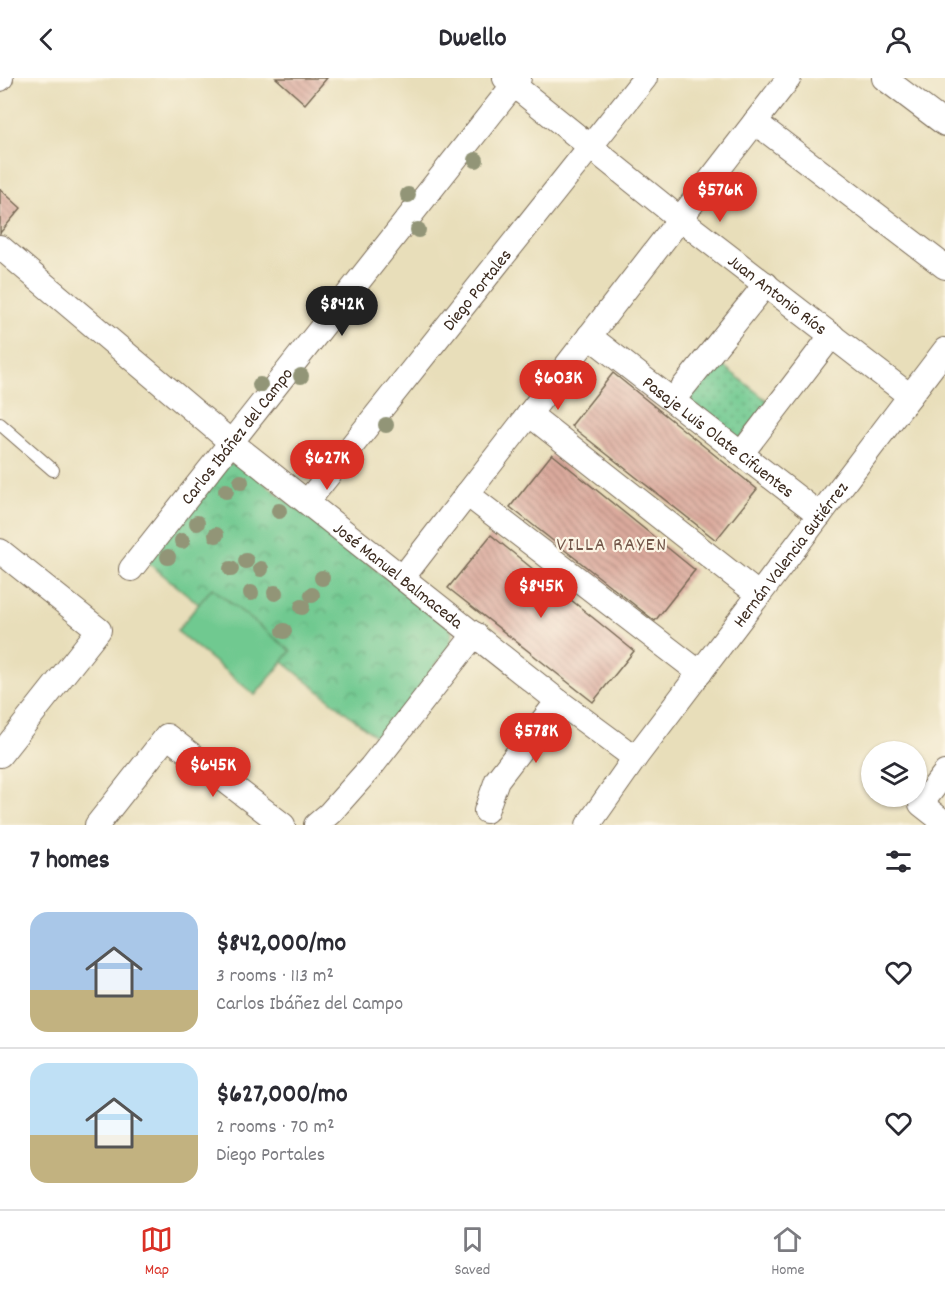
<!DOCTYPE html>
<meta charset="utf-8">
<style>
:root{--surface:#fff;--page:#f7f7f7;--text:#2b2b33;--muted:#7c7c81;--line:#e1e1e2;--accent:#d93025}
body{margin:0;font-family:Dekko,sans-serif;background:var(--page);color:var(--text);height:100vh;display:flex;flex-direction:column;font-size:22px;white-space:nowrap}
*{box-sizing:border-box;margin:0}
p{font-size:20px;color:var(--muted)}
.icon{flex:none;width:33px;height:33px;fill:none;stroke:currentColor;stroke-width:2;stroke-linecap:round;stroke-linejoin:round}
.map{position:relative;height:747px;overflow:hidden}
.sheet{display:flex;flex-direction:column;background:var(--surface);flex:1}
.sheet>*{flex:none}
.buttons{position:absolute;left:861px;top:663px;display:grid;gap:12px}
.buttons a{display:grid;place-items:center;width:66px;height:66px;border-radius:50%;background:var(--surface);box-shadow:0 2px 4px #0004;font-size:30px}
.price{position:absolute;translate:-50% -51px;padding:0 14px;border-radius:21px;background:var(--accent);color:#fff;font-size:20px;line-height:39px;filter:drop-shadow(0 2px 3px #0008)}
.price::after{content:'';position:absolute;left:50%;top:36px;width:18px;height:14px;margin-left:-9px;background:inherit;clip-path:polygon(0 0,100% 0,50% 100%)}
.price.active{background:#222;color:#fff}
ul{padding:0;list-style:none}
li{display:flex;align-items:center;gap:18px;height:150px;padding:0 30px}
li+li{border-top:2px solid var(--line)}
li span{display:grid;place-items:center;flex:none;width:168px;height:120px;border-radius:18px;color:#555}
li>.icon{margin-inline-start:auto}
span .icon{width:72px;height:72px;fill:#fffc;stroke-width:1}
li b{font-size:26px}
h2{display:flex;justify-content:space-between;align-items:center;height:72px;padding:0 30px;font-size:26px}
header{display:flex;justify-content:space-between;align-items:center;height:78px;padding:0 30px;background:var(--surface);font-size:27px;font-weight:700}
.tab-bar{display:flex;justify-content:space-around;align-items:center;height:84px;border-top:2px solid var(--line);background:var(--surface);font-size:16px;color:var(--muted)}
.tab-bar a{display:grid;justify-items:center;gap:3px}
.tab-bar .active{color:var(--accent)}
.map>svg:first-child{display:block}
</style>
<header><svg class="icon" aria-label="back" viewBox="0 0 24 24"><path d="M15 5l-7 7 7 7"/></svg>Dwello<svg class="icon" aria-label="person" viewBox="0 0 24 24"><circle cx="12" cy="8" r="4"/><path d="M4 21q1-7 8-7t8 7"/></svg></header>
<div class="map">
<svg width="945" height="747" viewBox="0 0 945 747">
<defs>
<pattern id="grass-dots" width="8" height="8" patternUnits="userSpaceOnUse" patternTransform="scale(1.5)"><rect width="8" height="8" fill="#70c990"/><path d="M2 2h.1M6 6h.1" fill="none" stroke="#5da375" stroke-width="1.8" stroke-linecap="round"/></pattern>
<pattern id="park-crowns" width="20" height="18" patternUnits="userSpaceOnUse" patternTransform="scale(1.5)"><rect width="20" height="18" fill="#70c990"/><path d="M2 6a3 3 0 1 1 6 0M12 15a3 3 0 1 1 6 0" fill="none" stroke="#5da375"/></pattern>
<pattern id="building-back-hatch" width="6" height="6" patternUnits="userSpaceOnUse" patternTransform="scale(1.5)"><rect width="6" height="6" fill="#dbaa9d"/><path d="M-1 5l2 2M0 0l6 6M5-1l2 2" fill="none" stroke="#b38b7f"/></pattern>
</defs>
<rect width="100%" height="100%" fill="#fcf5e5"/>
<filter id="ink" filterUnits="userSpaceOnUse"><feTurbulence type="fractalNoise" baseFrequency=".0167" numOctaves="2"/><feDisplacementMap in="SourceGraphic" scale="12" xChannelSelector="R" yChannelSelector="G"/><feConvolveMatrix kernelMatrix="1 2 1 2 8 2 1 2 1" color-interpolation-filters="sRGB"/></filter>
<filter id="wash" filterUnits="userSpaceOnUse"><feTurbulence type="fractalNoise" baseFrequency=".008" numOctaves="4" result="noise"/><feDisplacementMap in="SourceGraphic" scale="24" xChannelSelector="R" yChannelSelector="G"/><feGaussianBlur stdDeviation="1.35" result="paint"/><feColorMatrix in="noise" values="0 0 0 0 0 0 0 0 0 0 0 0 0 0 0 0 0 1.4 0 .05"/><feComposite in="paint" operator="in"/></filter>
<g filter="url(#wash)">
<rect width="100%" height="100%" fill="#e8deba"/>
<path fill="url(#grass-dots)" stroke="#567a57" stroke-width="1.5" d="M 716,282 L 769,324 L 738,363 L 685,321 Z"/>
<path fill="url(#park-crowns)" stroke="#567a57" stroke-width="1.5" d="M 238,385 L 449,548 L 452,555 L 450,568 L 380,662 L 283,584 L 255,617 L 177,553 L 199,526 L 147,484 L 226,387 Z"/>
<path fill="#70c990" stroke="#567a57" stroke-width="1.5" d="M 212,510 L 291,573 L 255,617 L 177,553 Z"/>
<g id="blocks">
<path fill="url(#building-back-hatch)" d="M 276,0 L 327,0 L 305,26 Z
M 0,111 L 21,130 L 0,155 Z
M 613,295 L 757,411 L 716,462 L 571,348 Z
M 552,376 L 695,492 L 655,543 L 510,429 Z
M 491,457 L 634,573 L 593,624 L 448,510 Z"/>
</g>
</g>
<g filter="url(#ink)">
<use href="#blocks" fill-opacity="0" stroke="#786955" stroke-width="1.5"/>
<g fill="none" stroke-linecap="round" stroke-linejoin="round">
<g stroke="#786955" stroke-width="14">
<path id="service" d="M 0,346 L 53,392"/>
</g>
<g stroke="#786955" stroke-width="26">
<g id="minor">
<path id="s1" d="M 505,0 L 680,141 L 910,318"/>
<path d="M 884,0 L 945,46"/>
<path d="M 0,1 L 1,0"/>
<path d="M 755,44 L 945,189"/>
<path id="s2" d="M 0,169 L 232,365 L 558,623 L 635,680"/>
<path id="s3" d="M 589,258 L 820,437"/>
<path d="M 673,322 L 766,206"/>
<path d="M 529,336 L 759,517"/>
<path d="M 741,376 L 832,257"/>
<path d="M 467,416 L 700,595"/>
<path id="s4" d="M 307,424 L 645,0"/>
<path d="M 0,473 L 99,552 L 0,677"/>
<path id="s5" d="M 131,491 L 519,0"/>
<path d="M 403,499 L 789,0"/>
<path d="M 945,695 L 921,726 L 945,745"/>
<path d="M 486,733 L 497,702 L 558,623"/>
<path d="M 97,747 L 167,658 L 283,747"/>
<path d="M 316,747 L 330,735 L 371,689 L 475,556"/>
<path id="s6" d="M 588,747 L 635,680 L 945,272"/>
</g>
</g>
<use href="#service" stroke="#fff" stroke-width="12"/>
<use href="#minor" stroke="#fff" stroke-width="24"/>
</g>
<g fill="#929577">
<circle cx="476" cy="82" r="8"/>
<circle cx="408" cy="117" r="8"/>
<circle cx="418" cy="152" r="8"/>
<circle cx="301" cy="298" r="8"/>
<circle cx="260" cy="307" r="8"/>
<circle cx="386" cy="347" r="8"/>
<circle cx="241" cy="404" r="8"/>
<circle cx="226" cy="413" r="8"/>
<circle cx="279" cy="433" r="8"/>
<circle cx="197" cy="445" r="8"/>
<circle cx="216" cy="457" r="8"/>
<circle cx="182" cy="463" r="8"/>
<circle cx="168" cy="479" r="8"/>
<circle cx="246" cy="483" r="8"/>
<circle cx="231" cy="491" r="8"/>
<circle cx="261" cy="491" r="8"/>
<circle cx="322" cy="500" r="8"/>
<circle cx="251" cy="515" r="8"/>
<circle cx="275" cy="515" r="8"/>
<circle cx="312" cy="517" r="8"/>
<circle cx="302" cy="529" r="8"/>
<circle cx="284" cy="553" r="8"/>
</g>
</g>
<g text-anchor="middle" stroke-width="4.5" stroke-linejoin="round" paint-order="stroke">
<g font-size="18" fill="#3b2a1e" stroke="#fcf5e5">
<text dy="6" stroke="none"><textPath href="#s4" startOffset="272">Diego Portales</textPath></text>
<text dy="6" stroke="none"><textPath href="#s1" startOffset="348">Juan Antonio Ríos</textPath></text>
<text dy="6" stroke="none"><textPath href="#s3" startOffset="164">Pasaje Luis Olate Cifuentes</textPath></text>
<text dy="6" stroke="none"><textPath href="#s5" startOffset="170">Carlos Ibáñez del Campo</textPath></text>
<text dy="6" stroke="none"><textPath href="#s6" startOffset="338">Hernán Valencia Gutiérrez</textPath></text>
<text dy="6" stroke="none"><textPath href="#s2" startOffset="516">José Manuel Balmaceda</textPath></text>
</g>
<g font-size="20" letter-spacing="1.5" fill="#73574a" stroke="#fcf5e5">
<text x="612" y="472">VILLA RAYEN</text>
</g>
</g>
</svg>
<div class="buttons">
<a><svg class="icon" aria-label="layers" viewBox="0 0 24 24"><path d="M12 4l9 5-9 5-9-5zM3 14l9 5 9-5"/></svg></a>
</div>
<b class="price" style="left:720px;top:145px">$576K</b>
<b class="price active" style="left:342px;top:259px">$842K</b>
<b class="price" style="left:558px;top:333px">$603K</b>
<b class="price" style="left:327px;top:413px">$627K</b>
<b class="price" style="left:541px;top:541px">$845K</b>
<b class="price" style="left:536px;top:686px">$578K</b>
<b class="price" style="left:213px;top:720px">$645K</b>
</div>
<section class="sheet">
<h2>7 homes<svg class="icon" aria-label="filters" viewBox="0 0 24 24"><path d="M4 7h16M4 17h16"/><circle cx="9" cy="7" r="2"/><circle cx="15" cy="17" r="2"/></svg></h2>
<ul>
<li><span style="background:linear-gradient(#a9c7e8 65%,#c2b280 0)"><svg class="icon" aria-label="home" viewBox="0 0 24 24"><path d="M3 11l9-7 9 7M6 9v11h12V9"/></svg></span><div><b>$842,000/mo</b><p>3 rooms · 113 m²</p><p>Carlos Ibáñez del Campo</p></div><svg class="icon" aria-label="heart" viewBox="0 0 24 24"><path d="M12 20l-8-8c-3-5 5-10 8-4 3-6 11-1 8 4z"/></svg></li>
<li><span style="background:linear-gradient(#bfe0f5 60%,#c2b280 0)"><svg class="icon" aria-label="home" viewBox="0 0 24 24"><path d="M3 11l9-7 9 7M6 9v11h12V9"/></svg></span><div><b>$627,000/mo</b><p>2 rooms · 70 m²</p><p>Diego Portales</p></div><svg class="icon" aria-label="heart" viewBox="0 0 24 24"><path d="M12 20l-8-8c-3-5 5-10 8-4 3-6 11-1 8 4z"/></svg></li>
</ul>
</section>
<nav class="tab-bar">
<a class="active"><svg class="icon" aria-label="map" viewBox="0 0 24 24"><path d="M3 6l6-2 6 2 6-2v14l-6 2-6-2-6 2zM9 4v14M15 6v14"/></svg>Map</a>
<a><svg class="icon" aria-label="saved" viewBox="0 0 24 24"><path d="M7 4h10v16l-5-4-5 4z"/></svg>Saved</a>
<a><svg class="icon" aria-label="home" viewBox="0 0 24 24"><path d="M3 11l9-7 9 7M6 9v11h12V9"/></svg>Home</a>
</nav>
